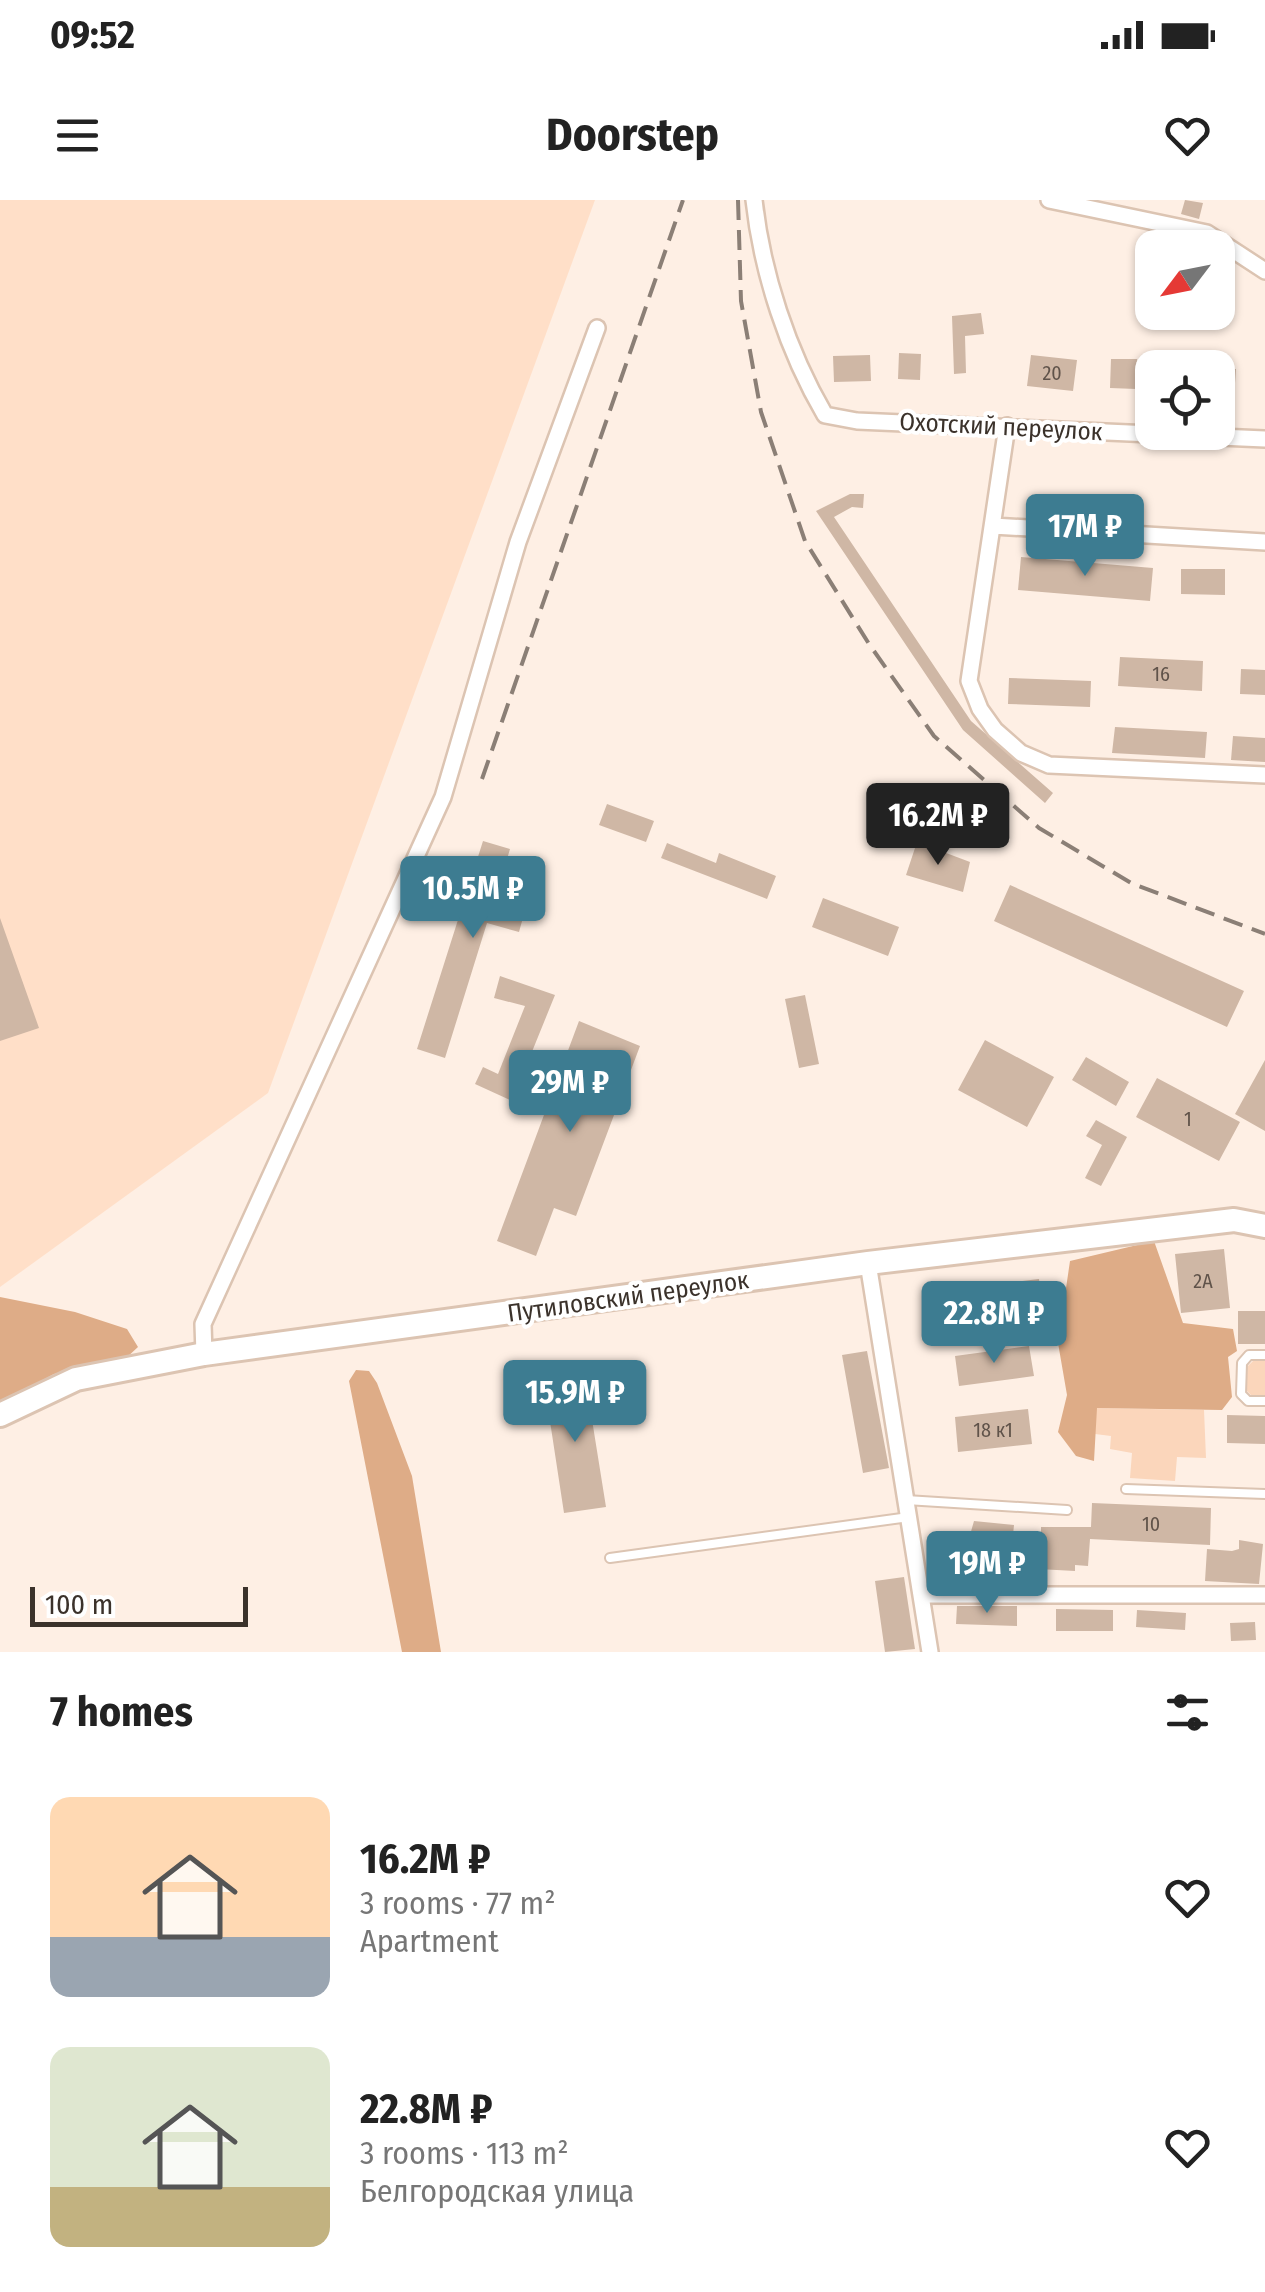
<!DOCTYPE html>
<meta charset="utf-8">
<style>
:root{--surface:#fff;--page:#f6f6f6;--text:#222;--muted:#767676;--accent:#3d7c91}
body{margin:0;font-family:"Fira Sans Condensed",sans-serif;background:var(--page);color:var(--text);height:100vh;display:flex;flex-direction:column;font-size:38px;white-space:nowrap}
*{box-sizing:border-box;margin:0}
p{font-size:32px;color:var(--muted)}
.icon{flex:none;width:55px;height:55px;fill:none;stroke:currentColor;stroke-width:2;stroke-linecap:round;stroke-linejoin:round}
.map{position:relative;height:1452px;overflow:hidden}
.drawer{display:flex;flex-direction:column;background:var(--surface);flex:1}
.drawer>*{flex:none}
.needle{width:65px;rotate:238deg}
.fabs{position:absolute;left:1135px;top:30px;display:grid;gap:20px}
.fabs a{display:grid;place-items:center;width:100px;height:100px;border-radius:20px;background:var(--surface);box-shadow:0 2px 8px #0004;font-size:50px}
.scale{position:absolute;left:30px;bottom:25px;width:218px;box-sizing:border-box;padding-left:10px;border:5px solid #3b322b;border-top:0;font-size:28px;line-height:35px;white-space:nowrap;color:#3b322b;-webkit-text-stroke:8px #fff;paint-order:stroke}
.price{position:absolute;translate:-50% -85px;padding:0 22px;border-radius:10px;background:var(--accent);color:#fff;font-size:32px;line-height:65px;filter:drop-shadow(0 2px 5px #0008)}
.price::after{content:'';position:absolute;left:50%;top:60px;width:30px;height:22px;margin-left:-15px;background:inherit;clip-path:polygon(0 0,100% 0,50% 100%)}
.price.selected{background:#222;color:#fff}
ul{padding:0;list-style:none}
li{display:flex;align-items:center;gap:30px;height:250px;padding:0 50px}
li span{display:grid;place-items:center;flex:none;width:280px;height:200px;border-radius:20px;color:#555}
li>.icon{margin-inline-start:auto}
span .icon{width:120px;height:120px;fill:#fffc;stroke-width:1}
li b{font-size:42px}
h2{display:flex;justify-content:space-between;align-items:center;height:120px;padding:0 50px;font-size:42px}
.status{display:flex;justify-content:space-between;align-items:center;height:70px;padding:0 50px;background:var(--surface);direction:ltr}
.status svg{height:28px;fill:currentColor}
header{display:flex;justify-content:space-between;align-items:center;height:130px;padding:0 50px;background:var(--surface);font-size:45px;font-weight:700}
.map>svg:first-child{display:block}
</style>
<div class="status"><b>09:52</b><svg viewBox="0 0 49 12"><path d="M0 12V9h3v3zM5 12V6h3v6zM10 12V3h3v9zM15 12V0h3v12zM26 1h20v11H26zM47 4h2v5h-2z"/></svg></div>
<header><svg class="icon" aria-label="menu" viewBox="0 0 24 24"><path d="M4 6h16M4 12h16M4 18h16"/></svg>Doorstep<svg class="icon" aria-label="heart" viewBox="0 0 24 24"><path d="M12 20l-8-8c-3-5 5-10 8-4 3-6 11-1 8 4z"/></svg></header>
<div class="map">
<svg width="1265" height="1452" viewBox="0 0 1265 1452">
<rect width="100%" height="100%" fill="#feefe4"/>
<path fill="#ffdfc8" d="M 0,0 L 595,0 L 268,893 L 0,1087 Z"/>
<path fill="#fbd6bb" d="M 1265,1160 L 1265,1198 L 1254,1198 L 1246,1190 L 1245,1169 L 1253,1161 Z
M 1096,1208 L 1204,1210 L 1206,1258 L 1177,1257 L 1175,1281 L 1130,1278 L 1132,1253 L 1110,1249 L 1111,1236 L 1095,1234 Z"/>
<path fill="#deac87" d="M 1154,1041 L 1183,1123 L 1233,1129 L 1237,1151 L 1228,1157 L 1232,1197 L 1222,1210 L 1097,1208 L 1094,1261 L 1076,1256 L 1058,1232 L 1067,1195 L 1058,1143 L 1070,1061 Z
M 0,1097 L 75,1112 L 127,1129 L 138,1147 L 125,1159 L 54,1174 L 0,1203 Z
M 356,1170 L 369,1171 L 377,1183 L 412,1276 L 441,1452 L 402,1452 L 349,1181 Z"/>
<path fill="#cfb7a5" d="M 1185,0 L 1203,3 L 1199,19 L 1181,14 Z
M 981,113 L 984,134 L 965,136 L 966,173 L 954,174 L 952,116 Z
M 899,153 L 921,154 L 920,180 L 898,179 Z
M 870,155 L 871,181 L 834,182 L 833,156 Z
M 1031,155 L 1077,160 L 1073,191 L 1027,186 Z
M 1111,159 L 1137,159 L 1136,189 L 1110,188 Z
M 1218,167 L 1236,169 L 1234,197 L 1218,196 Z
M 850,294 L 864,294 L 863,308 L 852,307 L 834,317 L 971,521 L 1053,593 L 1045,603 L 963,530 L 816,311 Z
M 1021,357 L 1153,368 L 1150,401 L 1018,390 Z
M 1181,369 L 1225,369 L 1225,395 L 1181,394 Z
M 1120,457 L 1203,461 L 1202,491 L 1118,486 Z
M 1241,469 L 1265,470 L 1265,495 L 1240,494 Z
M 1009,478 L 1091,481 L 1090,507 L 1008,504 Z
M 1115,527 L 1207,532 L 1205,558 L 1112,553 Z
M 1233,536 L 1265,538 L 1265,562 L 1231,560 Z
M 607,604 L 654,621 L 646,642 L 599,625 Z
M 483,641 L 510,649 L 502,676 L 532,685 L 519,732 L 487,723 L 445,858 L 417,849 Z
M 917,642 L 970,662 L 963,692 L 906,675 Z
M 667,643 L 716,663 L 719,653 L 776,676 L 767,699 L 661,658 Z
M 1010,685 L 1244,791 L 1227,827 L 994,721 Z
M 823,698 L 899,727 L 888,756 L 812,727 Z
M 0,718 L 39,828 L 0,841 Z
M 500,776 L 555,795 L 512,901 L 475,884 L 483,867 L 498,874 L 525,806 L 494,798 Z
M 805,795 L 819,864 L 799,868 L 785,799 Z
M 579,821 L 640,846 L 576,1016 L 554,1008 L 536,1056 L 497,1041 Z
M 985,840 L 1054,877 L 1027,927 L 958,890 Z
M 1086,857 L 1129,882 L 1116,906 L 1072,880 Z
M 1265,860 L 1265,931 L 1235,914 Z
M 1157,878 L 1240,922 L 1219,961 L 1136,917 Z
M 1096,920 L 1127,937 L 1101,986 L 1085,978 L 1102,945 L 1086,936 Z
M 1224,1049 L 1230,1108 L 1181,1113 L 1175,1054 Z
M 1039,1079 L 1043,1112 L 957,1121 L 954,1089 Z
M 1238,1111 L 1265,1111 L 1265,1144 L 1238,1144 Z
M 1029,1146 L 1034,1176 L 959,1186 L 955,1156 Z
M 867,1151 L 889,1268 L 863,1273 L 842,1155 Z
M 585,1176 L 606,1307 L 564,1313 L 544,1182 Z
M 1028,1209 L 1032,1244 L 958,1252 L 955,1217 Z
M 1227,1215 L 1265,1216 L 1265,1244 L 1227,1243 Z
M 1092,1303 L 1211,1308 L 1210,1345 L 1090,1339 L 1088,1366 L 1075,1365 L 1075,1371 L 1038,1369 L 1039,1363 L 974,1364 L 975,1358 L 962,1358 L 964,1335 L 970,1335 L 974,1321 L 1014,1325 L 1013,1335 L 1041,1337 L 1041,1327 L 1091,1327 Z
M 1239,1340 L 1263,1344 L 1259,1384 L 1205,1381 L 1207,1349 L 1232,1351 L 1239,1349 Z
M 904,1377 L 915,1449 L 885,1452 L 875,1381 Z
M 957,1406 L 1017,1406 L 1017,1426 L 956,1424 Z
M 1056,1409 L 1113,1410 L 1113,1431 L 1056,1431 Z
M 1137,1410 L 1186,1413 L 1185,1430 L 1136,1427 Z
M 1255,1422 L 1256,1440 L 1231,1441 L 1230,1423 Z"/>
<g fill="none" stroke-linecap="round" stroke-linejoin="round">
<g stroke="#dcc4b2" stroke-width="12">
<path id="lane" d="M 1265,1155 L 1249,1155 L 1242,1163 L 1241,1194 L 1248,1201 L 1265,1201
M 1126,1289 L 1265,1294
M 906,1300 L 1067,1310
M 610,1358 L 909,1317"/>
</g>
<g stroke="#dcc4b2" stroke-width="20">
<path id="street" d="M 754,0 C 762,73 788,152 825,215 L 857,221 L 1265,239
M 1049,0 L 1207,33 L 1265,71
M 1007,226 L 969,481 L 980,509 L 995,530 L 1021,553 L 1049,565 L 1265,575
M 993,326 L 1265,342
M 868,1063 L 930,1452
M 204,1154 L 203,1124 L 443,597 L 518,342 L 597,128
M 922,1395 L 1265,1395"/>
</g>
<g stroke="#dcc4b2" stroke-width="28">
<path id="secondary" d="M 0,1215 L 76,1179 L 204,1154 L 868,1063 L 1234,1020 L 1265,1026"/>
</g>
<use href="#lane" stroke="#fff" stroke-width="8"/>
<use href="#street" stroke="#fff" stroke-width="15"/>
<use href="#secondary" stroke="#fff" stroke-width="22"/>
<path stroke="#8b7f76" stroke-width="4" stroke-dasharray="20 10" stroke-linecap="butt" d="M 738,0 L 741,101 L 761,212 L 805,341 L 869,444 L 934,536 L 1039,628 L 1131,683 L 1265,734
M 482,579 L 683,0"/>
</g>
<g text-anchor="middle" stroke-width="8" stroke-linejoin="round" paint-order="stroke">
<g font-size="20" fill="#60534a">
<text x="1052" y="180">20</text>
<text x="1161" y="481">16</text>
<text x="1188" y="926">1</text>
<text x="1203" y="1088">2А</text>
<text x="993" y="1237">18 к1</text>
<text x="1151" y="1331">10</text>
</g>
<g font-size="25" fill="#3b322b" stroke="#fff">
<text transform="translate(1001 226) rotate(3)" y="9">Охотский переулок</text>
<text transform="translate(628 1096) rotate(-8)" y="9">Путиловский переулок</text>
</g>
</g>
</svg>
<div class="fabs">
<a><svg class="needle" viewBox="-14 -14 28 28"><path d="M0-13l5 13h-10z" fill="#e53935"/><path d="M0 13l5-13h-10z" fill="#767676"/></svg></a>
<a><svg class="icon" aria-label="locate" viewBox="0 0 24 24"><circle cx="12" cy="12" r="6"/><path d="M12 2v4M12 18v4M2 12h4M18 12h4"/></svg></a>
</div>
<div class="scale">100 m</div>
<b class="price" style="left:1085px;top:379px">17M ₽</b>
<b class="price selected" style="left:938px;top:668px">16.2M ₽</b>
<b class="price" style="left:473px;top:741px">10.5M ₽</b>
<b class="price" style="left:570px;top:935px">29M ₽</b>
<b class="price" style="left:994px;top:1166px">22.8M ₽</b>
<b class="price" style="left:575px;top:1245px">15.9M ₽</b>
<b class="price" style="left:987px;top:1416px">19M ₽</b>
</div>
<section class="drawer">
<h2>7 homes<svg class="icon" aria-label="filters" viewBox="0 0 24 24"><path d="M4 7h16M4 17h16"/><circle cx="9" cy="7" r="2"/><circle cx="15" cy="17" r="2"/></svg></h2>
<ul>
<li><span style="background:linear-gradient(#ffd9b3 70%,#9aa5b1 0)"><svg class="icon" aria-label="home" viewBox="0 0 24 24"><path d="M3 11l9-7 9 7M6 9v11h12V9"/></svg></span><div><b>16.2M ₽</b><p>3 rooms · 77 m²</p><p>Apartment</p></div><svg class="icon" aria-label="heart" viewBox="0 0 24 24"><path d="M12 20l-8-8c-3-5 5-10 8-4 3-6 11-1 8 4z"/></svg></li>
<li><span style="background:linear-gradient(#dfe7d0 70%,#c2b280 0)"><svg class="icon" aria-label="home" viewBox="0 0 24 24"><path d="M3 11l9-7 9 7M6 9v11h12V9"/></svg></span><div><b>22.8M ₽</b><p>3 rooms · 113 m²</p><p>Белгородская улица</p></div><svg class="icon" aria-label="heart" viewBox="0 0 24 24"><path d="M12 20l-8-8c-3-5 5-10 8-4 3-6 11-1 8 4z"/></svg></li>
</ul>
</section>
